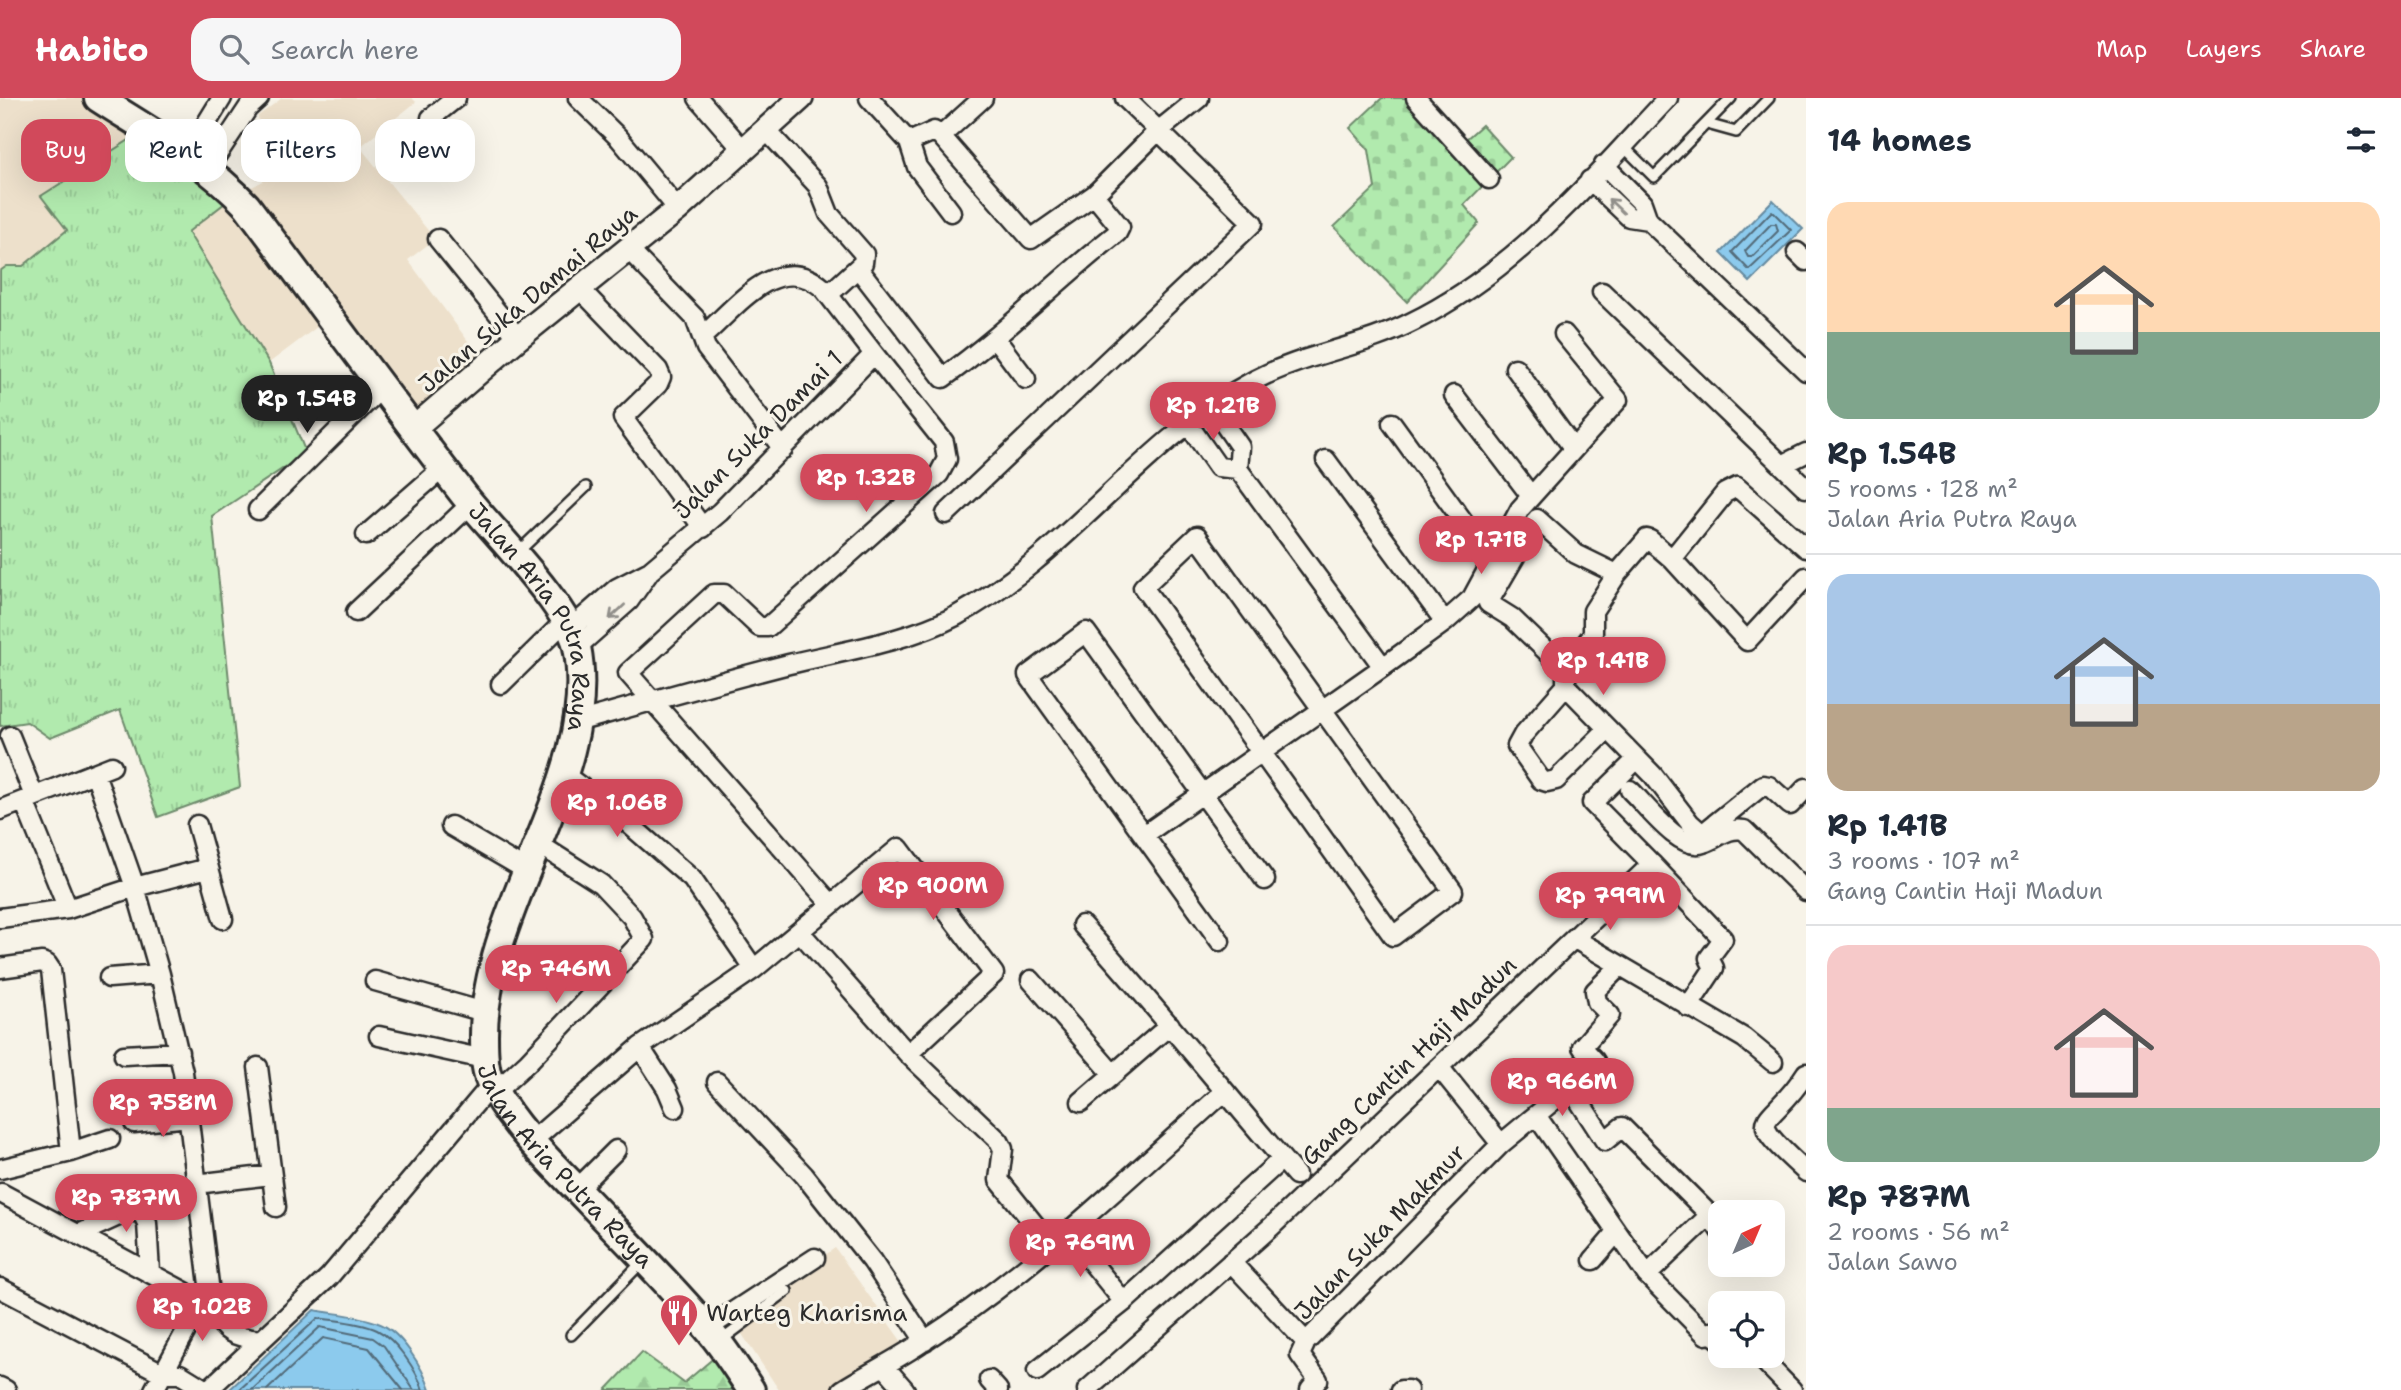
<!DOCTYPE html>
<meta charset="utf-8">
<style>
:root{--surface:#fff;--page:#f6f6f7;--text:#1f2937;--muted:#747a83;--line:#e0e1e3;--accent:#d1495b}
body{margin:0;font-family:"Shantell Sans",sans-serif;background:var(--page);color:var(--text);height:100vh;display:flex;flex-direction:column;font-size:26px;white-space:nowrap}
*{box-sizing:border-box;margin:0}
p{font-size:23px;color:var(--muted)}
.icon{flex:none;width:38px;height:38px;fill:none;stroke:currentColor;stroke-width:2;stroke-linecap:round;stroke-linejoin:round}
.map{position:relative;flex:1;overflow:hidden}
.side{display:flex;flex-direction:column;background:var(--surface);width:595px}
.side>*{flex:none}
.top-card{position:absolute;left:21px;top:21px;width:665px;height:63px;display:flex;gap:14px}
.needle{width:46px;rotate:44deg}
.tools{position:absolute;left:1708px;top:1102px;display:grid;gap:14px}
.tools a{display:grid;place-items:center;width:77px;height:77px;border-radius:14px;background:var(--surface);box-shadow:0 7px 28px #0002;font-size:35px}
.price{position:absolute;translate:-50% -60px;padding:0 16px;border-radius:24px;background:var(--accent);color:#fff;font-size:23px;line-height:46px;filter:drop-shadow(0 2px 4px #0008)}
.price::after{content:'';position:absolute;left:50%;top:42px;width:21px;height:16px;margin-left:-10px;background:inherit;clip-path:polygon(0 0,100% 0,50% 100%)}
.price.current{background:#222;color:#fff}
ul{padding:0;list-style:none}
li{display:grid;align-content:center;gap:14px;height:371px;padding:0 21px}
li+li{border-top:2px solid var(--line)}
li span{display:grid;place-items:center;height:217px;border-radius:21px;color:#555}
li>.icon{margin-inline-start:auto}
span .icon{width:126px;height:126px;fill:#fffc;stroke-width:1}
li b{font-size:30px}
h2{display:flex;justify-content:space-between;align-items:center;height:84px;padding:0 21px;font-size:30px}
.pill{padding:0 24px;border-radius:21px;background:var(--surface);box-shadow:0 7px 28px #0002;font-size:24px;line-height:63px}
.pill.current{background:var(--accent);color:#fff}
header{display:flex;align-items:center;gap:42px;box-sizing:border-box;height:98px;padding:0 35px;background:var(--accent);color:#fff}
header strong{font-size:33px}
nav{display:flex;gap:38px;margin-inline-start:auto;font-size:24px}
.search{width:490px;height:63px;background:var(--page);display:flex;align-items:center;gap:18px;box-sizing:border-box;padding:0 24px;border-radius:21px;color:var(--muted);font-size:26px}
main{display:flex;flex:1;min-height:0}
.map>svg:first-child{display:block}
</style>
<header>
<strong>Habito</strong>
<div class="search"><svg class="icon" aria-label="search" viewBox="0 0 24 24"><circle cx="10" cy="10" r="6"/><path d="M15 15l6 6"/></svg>Search here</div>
<nav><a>Map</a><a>Layers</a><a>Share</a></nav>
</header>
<main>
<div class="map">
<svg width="1806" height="1292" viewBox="0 0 1806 1292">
<defs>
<pattern id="grass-tufts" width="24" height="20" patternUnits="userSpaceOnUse" patternTransform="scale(1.75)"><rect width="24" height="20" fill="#b1eaae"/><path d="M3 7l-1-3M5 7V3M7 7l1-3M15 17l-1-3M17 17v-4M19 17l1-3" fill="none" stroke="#98c996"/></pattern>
<pattern id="forest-firs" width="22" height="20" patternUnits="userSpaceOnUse" patternTransform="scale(1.75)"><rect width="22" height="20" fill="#b1eaae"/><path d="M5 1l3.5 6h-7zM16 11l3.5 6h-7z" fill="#98c996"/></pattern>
<pattern id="cemetery-stones" width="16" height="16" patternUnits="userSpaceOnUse" patternTransform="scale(1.75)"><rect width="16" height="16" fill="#b1eaae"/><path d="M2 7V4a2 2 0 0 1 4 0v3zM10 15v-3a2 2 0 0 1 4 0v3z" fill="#98c996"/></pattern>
</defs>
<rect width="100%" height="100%" fill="#f7f3e8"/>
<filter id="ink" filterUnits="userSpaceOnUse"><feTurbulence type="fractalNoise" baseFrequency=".0143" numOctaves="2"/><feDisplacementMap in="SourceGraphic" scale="14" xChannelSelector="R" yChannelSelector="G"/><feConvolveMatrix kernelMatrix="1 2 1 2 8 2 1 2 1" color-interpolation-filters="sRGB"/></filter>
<g filter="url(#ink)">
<path fill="#ede0cb" d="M 0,0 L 93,0 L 89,7 L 134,39 L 41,98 L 67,132 L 23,168 L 7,168 L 0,173 Z
M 282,0 L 412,0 L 416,4 L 360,49 L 435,141 L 408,162 L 482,262 L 414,323 L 337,214 L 269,265 L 188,134 L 230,101 L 263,83 L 258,18 Z
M 835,1150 L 907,1251 L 846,1292 L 779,1292 L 732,1221 Z"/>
<path fill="url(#grass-tufts)" stroke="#6e8a6c" stroke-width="2" d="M 134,39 L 230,101 L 188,134 L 269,265 L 306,355 L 212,418 L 240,689 L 158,719 L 120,612 L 50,640 L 27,624 L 0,628 L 0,173 L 7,168 L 23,168 L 67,132 L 41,98 Z"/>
<path fill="url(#forest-firs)" stroke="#6e8a6c" stroke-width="2" d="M 722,1253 L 749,1292 L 606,1292 L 642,1254 L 684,1285 Z"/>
<path fill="url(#cemetery-stones)" stroke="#6e8a6c" stroke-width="2" d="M 1382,0 L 1409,0 L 1456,50 L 1482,27 L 1511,59 L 1464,107 L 1479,125 L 1407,204 L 1334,129 L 1375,90 L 1369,52 L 1350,30 Z"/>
<path fill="#8ccaed" stroke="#658a9f" stroke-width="2" d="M 1773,102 L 1803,131 L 1750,184 L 1721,155 Z
M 314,1212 C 335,1216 359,1217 378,1225 C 401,1233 423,1270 430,1292 L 229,1292 Z"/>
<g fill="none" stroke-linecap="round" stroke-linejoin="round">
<path stroke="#526b79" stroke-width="2" d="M 1772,113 L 1791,132 L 1749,172 L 1732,154 Z
M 1771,126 L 1776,126 L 1778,133 L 1752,159 L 1748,159 L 1745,153 Z
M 239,1292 L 318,1220 C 336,1223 360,1224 377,1232 C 396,1241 417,1273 423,1292
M 252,1292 L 320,1229 L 373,1240 L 384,1248 L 414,1292
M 267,1292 L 323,1240 L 369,1250 L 403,1292"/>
<g stroke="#2b2b2b" stroke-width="14">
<path id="service" d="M 1707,26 L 1736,34 L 1769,0
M 1623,48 L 1654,79 L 1731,0
M 517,455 L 586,389
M 571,1237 L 643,1163
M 719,1244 L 787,1193"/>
</g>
<g stroke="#2b2b2b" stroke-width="23">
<path id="minor" d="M 578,0 L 619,40 L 678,111
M 698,0 L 743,52
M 869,0 L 909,44 L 917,69 L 951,114
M 1416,0 L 1489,81
M 431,20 L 456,0
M 766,32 L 818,88 L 829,116 L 864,156 L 863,165 L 829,196
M 941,38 L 983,0
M 909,44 L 934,33 L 941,38 L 1031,141 L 1094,97 L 1157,34 L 1199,0
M 187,57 L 222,0
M 1604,67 L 1642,105 L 1648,122 L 1806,273
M 207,72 L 248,10 L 259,0
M 1590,82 L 1629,119 L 1648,122
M 438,141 L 518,240
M 629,152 L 695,220 L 706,250 L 783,351
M 1797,154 L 1806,163
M 858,170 L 943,280 C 1005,236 1057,182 1117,135 L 1120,129 L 1094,97
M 580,191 L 658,272 L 661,279 L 658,286 L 623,320 L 703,430
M 1602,194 L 1806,390
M 995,240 L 1026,281
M 1515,270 L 1574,351
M 1454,297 L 1531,398
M 1213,310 L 1240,349 L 1238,371 L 1383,569
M 1392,325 L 1492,463
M 1188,326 L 1218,369 L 1238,371
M 1326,362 L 1445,524
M 1782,367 L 1806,355
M 258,412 L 382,289
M 946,416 L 1253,125 L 1125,0
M 366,437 L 443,370
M 1197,438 L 1453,793 L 1393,838 L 1143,489 Z
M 1672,461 L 1725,395 L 1737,389 L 1806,450
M 1617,476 L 1647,441 L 1650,442 L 1672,461 L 1747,543 L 1806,479
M 356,514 L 471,406
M 570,531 L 617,490 L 650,473 L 720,414 L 874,256 L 823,190 C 777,151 735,211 703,238
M 577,549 L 629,503 L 648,476
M 1566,572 L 1512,520 L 1488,505 L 1537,421 L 1576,456 L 1617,476 L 1593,513 L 1593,536 L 1566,572 L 1566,588 L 1653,677 L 1690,725 L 1700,734 L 1706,733 L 1763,687 L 1769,688 L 1790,707 L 1806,690
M 501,586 L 565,523
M 1566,588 L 1523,637 L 1517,648 L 1541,682 L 1547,684 L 1556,682 L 1608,631
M 577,624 C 648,604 718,584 789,566 C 843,553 906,544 956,518 C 1068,457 1142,342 1255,282 C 1304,256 1363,249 1412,224 C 1515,174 1591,82 1668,0
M 10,638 L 34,698
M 95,675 L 135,789 L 160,876 L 183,974 L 212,1211 C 224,1235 234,1239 260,1242
M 562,675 L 614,713 L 692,781 L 754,871
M 1630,692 C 1646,707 1680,754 1703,745 C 1719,740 1726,729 1744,732 L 1806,793
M 24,703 L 68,811
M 0,712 L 112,668
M 197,727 L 223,821
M 451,728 L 526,772
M 1144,737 L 1383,569 L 1445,524 L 1472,500 L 1520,411 L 1618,302 L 1564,236
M 1652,766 L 1723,841 L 1709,860 L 1714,870 L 1688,909
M 831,806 L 628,575 L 714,496 L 724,496 L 759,529 L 768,529 L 939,376 L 947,361 L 944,344 L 874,256
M 0,820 L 68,811 L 135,789 L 208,770
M 1082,827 C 1156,908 1224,994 1296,1077
M 800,834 L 908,956 L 999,1043 L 1003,1051 L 999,1082 L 1051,1147
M 1575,841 L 1744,940 L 1773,964
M 1220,843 L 1028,577 L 1086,534 L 1265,782
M 0,870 L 42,864 L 47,866 L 51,872 L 71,1054
M 109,880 L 160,876
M 1031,882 L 1113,976
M 375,883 L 484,914
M 379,938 L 484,961
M 640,949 L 667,991 L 675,1010
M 124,957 L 179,954
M 258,969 L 276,1109
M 1439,969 L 1501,1046
M 1806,975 C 1769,1034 1738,1012 1806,1074
M 717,984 L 804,1077 L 872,1163 L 925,1243
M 1570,989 L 1605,1043 L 1622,1029 L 1710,1117 L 1720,1133
M 495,994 L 528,964 L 644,841 L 632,819 L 601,786 L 537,745
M 1081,1004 L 1170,927
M 1536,1017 L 1617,1134 L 1593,1162
M 134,1025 L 188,1019
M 532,1043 L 640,949 L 754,871 L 899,750 L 994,876 L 908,956
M 0,1071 L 71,1054 L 110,1041
M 196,1086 L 271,1077
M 577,1091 L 616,1052
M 1,1095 L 185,1194 L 194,1205 L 195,1216 L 154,1292
M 1067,1134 L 1124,1204
M 1617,1134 L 1647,1177 L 1706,1237 L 1710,1234 L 1720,1242
M 79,1136 L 127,1114 L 141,1113 L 147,1125 L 150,1174
M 1231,1164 L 1306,1244
M 1647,1177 L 1710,1117
M 0,1190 L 164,1276 L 180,1276 L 206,1292
M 708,1230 L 815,1160
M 1759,1258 L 1792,1292
M 884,1268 L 905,1292
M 1037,1273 L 1124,1204 L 1282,1061
M 989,1282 L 998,1292
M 0,1289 L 6,1292
M 208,1292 L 329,1179 L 491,987
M 842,1292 C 869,1275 898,1261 924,1243 C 1033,1173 1127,1081 1223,995
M 1087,1292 L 1271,1129 L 1652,766 L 1592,705 L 1637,661
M 1310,1292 L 1318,1282 L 1300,1257 L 1306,1244 L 1501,1046 L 1570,989 L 1595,963 L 1582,949 L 1610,917 L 1597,904 L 1595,893 L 1620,868
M 1401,1292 L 1408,1292"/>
</g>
<g stroke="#2b2b2b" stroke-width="28">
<path id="tertiary" d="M 413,331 L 518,240 L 678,111 L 801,0"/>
</g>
<g stroke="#2b2b2b" stroke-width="32">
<g id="secondary">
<path id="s1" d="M 98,0 C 149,33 205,63 247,108 C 319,204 390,302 464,397 C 492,433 568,507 577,549 C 602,675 484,805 484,937 C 484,955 484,975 494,992 C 517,1034 557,1070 590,1105 C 629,1146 670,1186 706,1229 C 723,1248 737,1271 751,1292"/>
</g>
</g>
<use href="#service" stroke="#f7f3e8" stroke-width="9"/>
<use href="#minor" stroke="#f7f3e8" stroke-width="18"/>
<use href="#tertiary" stroke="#f7f3e8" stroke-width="23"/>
<use href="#secondary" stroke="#f7f3e8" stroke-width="26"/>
</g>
<defs><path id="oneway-shaft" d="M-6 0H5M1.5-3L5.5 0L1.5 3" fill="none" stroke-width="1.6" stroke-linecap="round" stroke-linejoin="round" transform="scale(1.75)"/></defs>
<g stroke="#918f8a">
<use href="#oneway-shaft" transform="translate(1616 108) rotate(-137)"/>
<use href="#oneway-shaft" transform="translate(617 514) rotate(137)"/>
</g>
</g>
<defs>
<g id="restaurant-pin" transform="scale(2.0125)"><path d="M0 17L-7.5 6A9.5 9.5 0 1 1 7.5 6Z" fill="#d1495b" stroke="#f7f3e8"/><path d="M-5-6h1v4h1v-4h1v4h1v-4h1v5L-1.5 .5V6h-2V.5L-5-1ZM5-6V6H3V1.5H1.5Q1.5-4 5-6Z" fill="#fff"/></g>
</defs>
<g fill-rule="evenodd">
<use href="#restaurant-pin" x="679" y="1215"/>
</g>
<g text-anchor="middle" stroke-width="6" stroke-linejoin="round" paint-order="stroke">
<g font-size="24" fill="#2b2b2b" stroke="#f7f3e8">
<text transform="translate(528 201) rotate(-40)" y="8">Jalan Suka Damai Raya</text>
<text transform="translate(758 337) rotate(-45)" y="8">Jalan Suka Damai 1</text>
<text dy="8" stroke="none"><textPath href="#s1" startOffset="691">Jalan Aria Putra Raya</textPath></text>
<text transform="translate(1409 963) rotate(-44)" y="8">Gang Cantin Haji Madun</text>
<text dy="8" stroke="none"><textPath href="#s1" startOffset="1300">Jalan Aria Putra Raya</textPath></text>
<text transform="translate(1380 1134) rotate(-46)" y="8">Jalan Suka Makmur</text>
</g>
<g font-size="24" fill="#2b2b2b" stroke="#f7f3e8" text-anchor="start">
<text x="706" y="1223">Warteg Kharisma</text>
</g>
</g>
</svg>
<div class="tools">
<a><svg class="needle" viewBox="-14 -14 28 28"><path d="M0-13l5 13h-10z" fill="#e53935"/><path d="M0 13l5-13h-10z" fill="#747a83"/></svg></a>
<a><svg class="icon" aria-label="locate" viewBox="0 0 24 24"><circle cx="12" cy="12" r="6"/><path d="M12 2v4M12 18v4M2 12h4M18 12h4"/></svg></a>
</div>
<b class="price current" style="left:307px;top:337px">Rp 1.54B</b>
<b class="price" style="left:1213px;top:344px">Rp 1.21B</b>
<b class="price" style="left:866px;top:416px">Rp 1.32B</b>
<b class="price" style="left:1481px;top:478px">Rp 1.71B</b>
<b class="price" style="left:1603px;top:599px">Rp 1.41B</b>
<b class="price" style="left:617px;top:741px">Rp 1.06B</b>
<b class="price" style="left:933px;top:824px">Rp 900M</b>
<b class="price" style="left:1610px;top:834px">Rp 799M</b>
<b class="price" style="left:556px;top:907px">Rp 746M</b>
<b class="price" style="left:1562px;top:1020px">Rp 966M</b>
<b class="price" style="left:163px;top:1041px">Rp 758M</b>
<b class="price" style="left:126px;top:1136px">Rp 787M</b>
<b class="price" style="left:1080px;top:1181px">Rp 769M</b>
<b class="price" style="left:202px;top:1245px">Rp 1.02B</b>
<div class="top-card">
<a class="pill current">Buy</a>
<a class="pill">Rent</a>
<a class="pill">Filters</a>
<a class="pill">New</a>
</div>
</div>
<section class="side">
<h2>14 homes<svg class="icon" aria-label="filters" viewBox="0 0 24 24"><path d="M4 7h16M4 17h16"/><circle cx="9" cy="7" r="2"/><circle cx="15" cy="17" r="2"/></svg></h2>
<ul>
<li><span style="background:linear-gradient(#ffd9b3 60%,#7fa58c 0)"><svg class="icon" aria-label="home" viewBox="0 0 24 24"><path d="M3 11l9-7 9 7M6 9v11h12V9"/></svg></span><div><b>Rp 1.54B</b><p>5 rooms · 128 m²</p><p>Jalan Aria Putra Raya</p></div></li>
<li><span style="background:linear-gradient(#a9c7e8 60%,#b9a48a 0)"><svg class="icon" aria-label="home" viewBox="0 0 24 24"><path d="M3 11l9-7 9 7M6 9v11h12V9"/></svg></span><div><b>Rp 1.41B</b><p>3 rooms · 107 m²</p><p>Gang Cantin Haji Madun</p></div></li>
<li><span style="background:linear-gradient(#f6c9c9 75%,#7fa58c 0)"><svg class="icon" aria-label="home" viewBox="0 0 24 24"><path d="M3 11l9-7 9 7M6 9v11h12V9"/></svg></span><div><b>Rp 787M</b><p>2 rooms · 56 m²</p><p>Jalan Sawo</p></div></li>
</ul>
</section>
</main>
